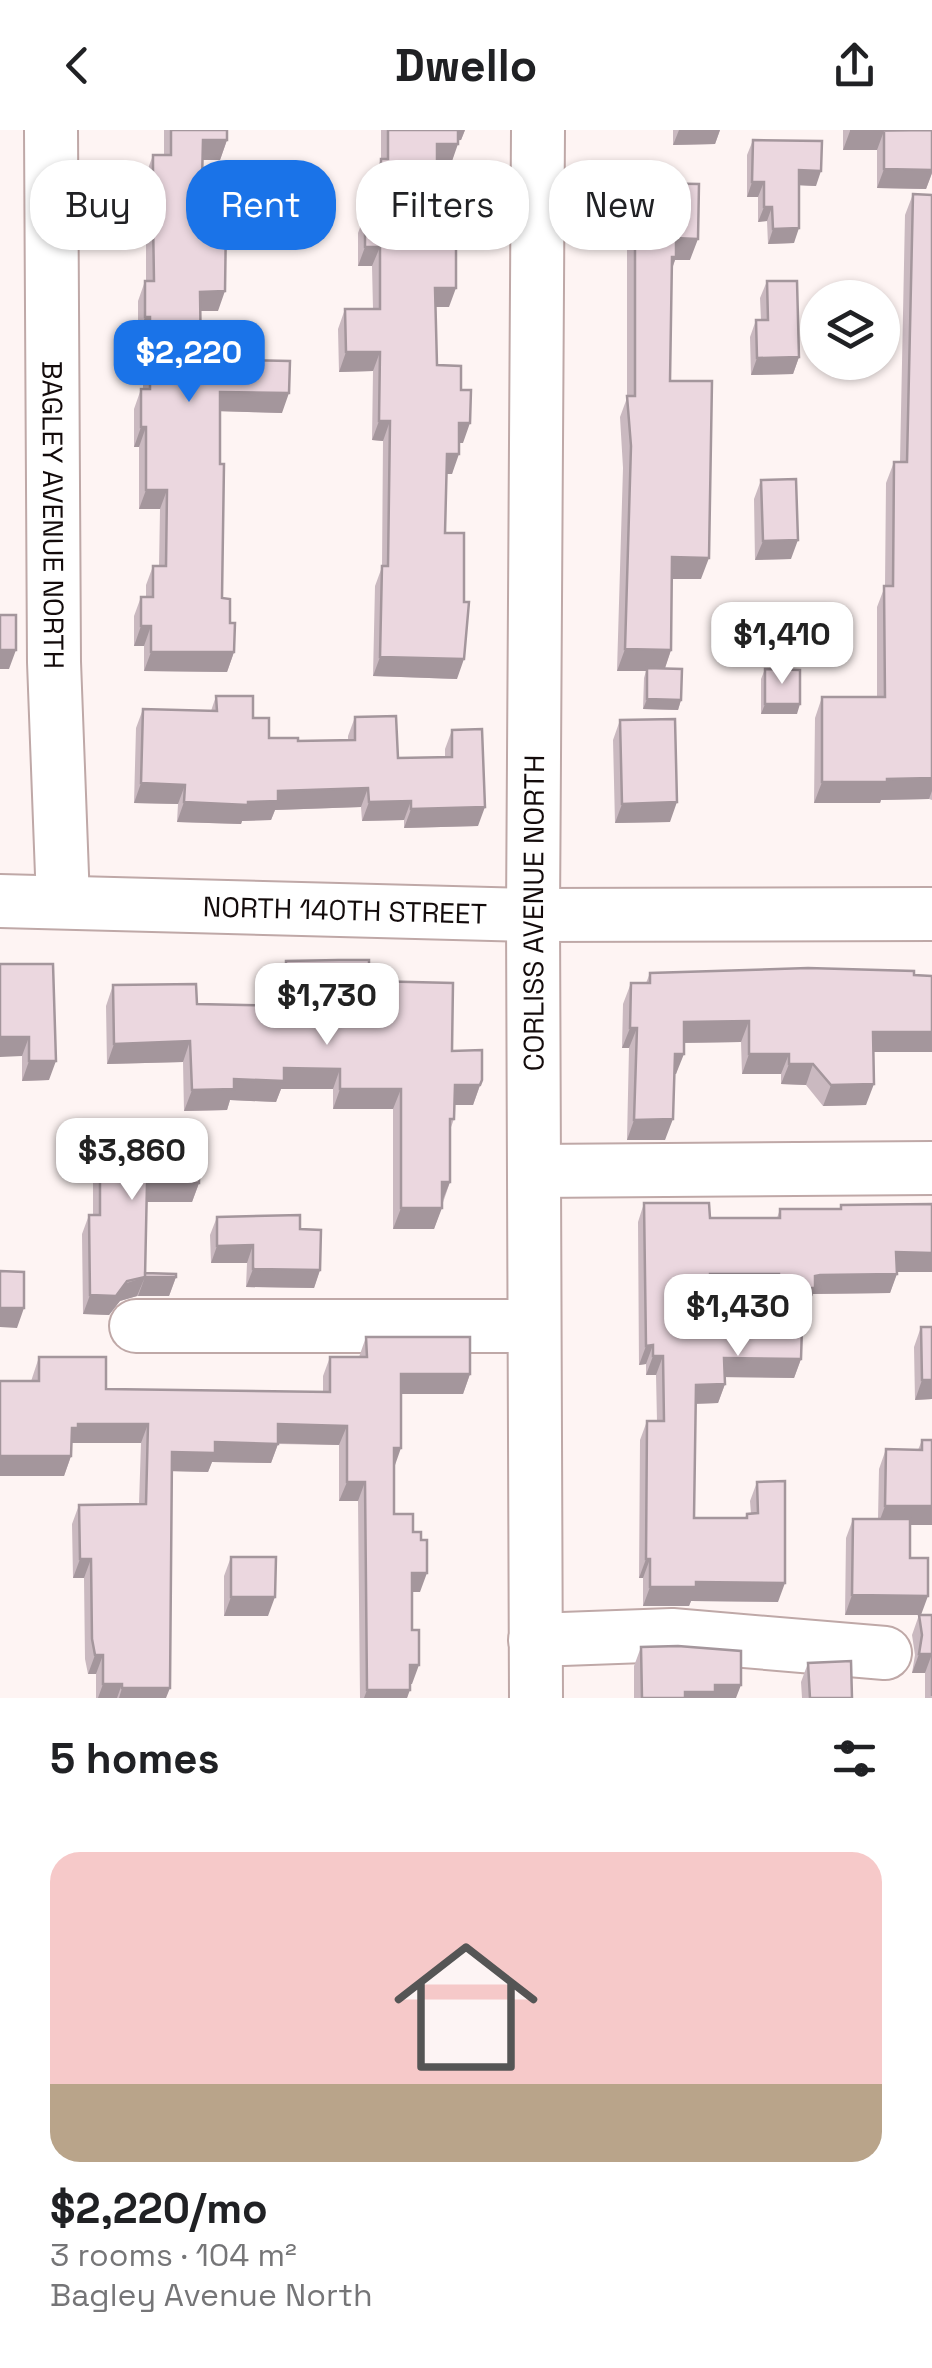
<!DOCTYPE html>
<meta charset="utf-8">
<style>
:root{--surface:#fff;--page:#f2f2f2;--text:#202124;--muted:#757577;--line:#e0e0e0;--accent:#1a73e8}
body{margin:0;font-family:"Space Grotesk",sans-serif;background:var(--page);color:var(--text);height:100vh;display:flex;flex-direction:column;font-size:38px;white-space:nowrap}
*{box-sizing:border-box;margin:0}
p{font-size:32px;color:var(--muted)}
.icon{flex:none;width:55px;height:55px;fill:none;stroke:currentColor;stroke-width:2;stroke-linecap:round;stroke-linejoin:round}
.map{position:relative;height:1568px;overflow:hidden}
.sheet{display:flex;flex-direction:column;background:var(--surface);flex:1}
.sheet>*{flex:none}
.banner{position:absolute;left:30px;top:30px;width:872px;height:90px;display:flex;gap:20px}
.tools{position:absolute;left:800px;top:150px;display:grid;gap:20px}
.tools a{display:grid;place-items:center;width:100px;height:100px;border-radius:50%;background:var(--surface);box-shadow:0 2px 8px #0004;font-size:50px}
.price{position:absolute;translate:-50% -85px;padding:0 22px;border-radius:20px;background:#fff;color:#222;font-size:32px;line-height:65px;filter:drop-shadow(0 2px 5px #0008)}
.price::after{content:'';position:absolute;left:50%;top:60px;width:30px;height:22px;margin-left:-15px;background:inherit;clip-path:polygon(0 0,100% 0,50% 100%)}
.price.active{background:var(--accent);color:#fff}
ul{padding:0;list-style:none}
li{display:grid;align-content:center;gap:20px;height:530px;padding:0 50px}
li+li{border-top:2px solid var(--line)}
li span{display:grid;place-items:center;height:310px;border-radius:30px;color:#555}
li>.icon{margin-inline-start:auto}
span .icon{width:180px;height:180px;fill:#fffc;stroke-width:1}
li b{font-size:42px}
h2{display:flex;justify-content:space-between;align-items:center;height:120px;padding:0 50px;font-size:42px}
.pill{padding:0 35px;border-radius:40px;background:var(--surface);box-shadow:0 2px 8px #0004;font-size:35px;line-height:90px}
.pill.active{background:var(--accent);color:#fff}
header{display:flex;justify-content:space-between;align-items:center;height:130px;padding:0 50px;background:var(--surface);font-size:45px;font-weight:800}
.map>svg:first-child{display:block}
</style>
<header><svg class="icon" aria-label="back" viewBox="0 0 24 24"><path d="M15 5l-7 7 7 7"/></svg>Dwello<svg class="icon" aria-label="share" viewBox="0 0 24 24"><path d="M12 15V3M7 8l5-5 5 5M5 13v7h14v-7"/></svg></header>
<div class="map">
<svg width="932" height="1568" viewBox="0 0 932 1568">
<rect width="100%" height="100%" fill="#fef4f3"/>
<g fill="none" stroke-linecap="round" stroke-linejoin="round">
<g stroke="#bfa8a7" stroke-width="56">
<g id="minor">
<path id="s1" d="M 51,0 L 54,532 L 63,771"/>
<path id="s2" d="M 0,771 L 533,785 L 932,784"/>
<path d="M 534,1041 L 932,1038"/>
<path d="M 136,1196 L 534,1196"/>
<path d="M 535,1510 L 672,1505 L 885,1523"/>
<path id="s3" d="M 536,1568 L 533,785 L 538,0"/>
</g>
</g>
<use href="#minor" stroke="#fff" stroke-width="52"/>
</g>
<path fill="#cab9c0" d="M 164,0 L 227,0 L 227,10 L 220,30 L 202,30 L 201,91 L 218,181 L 200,181 L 201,229 L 282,283 L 220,281 L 222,468 L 230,493 L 234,522 L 227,542 L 144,541 L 144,516 L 134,516 L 134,486 L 141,467 L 146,467 L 146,455 L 153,436 L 159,436 L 160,379 L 139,379 L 139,317 L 134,317 L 134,279 L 141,259 L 143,259 L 143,206 L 138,207 L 138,171 L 145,151 L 146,151 L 146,109 L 136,109 L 137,75 L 144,56 L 146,56 L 146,44 L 153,25 L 164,25 Z
M 381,0 L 465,0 L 461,10 L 458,10 L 451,34 L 437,34 L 437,92 L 449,177 L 436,177 L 437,235 L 461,260 L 463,313 L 459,313 L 452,344 L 447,344 L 445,403 L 457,549 L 373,546 L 375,456 L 382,437 L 383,311 L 372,310 L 373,241 L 339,242 L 338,199 L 345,179 L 373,179 L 372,136 L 358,136 L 358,103 L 365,84 L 374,84 L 374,48 L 381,29 Z
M 673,0 L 720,0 L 715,14 L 673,15 Z
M 843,0 L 932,0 L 932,43 L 926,59 L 877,58 L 877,20 L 843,20 Z
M 753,10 L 816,56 L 799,55 L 794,113 L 768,114 L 767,91 L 758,92 L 758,67 L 747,67 L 747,25 Z
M 635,53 L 690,130 L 675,130 L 672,140 L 670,251 L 701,449 L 672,449 L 671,520 L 665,538 L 681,570 L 678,580 L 643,579 L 644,548 L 646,541 L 617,541 L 623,338 L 620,287 L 627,268 L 627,75 Z
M 913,64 L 932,65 L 932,670 L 929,669 L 881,670 L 880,673 L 814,673 L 815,588 L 822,567 L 877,567 L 877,477 L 885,456 L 886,353 L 894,332 L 900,332 L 905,85 Z
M 767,151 L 799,227 L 793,244 L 751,245 L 750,207 L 756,190 L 761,190 L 760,168 Z
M 761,350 L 791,429 L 755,430 L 754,369 Z
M 765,539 L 797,584 L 761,584 L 761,549 Z
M 216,566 L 253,588 L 269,608 L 298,611 L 348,610 L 348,606 L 355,587 L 398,628 L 445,627 L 445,619 L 452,600 L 478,696 L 404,698 L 404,690 L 362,691 L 361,677 L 275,680 L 271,690 L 242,691 L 241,694 L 177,692 L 178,674 L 134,673 L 136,598 L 143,579 L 211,581 Z
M 620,590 L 670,692 L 615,693 L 613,610 Z
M 286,831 L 369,851 L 452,921 L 482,950 L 473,975 L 454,975 L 454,989 L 450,1000 L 450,1052 L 434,1099 L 393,1099 L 393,979 L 333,979 L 333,959 L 281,959 L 276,972 L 230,970 L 227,980 L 184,981 L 183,932 L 107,934 L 106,876 L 113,855 L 197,874 L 279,876 L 279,851 Z
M 0,834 L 49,950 L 22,951 L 22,926 Z
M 650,843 L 914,845 L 932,922 L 873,922 L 866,975 L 823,976 L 806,955 L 781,954 L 781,944 L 742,944 L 741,912 L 684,913 L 676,944 L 674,944 L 665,1010 L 627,1010 L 629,918 L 622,918 L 623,874 L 631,853 L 646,853 Z
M 100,1007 L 199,1053 L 192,1072 L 147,1072 L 145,1144 L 176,1147 L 169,1166 L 137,1166 L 120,1171 L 109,1185 L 83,1184 L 82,1104 L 89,1085 L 93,1085 L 93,1027 Z
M 644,1073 L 710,1088 L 777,1088 L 780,1079 L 840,1079 L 841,1075 L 932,1074 L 932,1142 L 897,1142 L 890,1163 L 813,1164 L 808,1177 L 772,1177 L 772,1163 L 710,1163 L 710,1197 L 801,1229 L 794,1248 L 725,1247 L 725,1254 L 718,1273 L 695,1274 L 694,1388 L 745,1388 L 747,1384 L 751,1384 L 750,1371 L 757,1352 L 778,1472 L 691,1471 L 689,1476 L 643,1476 L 643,1448 L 639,1448 L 640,1310 L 647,1291 L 657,1291 L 656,1245 L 646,1245 L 646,1234 L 639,1235 L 638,1092 Z
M 217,1087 L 300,1099 L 320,1140 L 314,1158 L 246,1157 L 247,1133 L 211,1133 L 210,1105 Z
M 921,1197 L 932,1197 L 932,1269 L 915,1270 L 914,1217 Z
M 366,1207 L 470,1244 L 463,1264 L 401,1264 L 394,1338 L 394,1384 L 413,1402 L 420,1462 L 412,1462 L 412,1554 L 410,1554 L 407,1568 L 360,1568 L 358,1371 L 339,1371 L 339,1315 L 278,1314 L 271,1333 L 212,1332 L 208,1342 L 172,1341 L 166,1568 L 96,1568 L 96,1544 L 88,1544 L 85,1529 L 84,1448 L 73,1448 L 72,1394 L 79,1375 L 139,1374 L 141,1313 L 72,1313 L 71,1326 L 64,1346 L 0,1346 L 39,1227 L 106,1259 L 323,1262 L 323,1246 L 330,1227 L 359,1227 Z
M 922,1310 L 932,1395 L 910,1395 L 910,1428 L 921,1485 L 932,1485 L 932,1568 L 925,1568 L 925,1543 L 912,1543 L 915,1525 L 912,1505 L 919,1485 L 845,1485 L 846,1408 L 853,1389 L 878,1389 L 879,1339 L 886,1319 L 918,1320 Z
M 231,1427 L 268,1486 L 224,1486 L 224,1446 Z
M 641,1517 L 736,1568 L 634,1568 L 634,1536 Z
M 808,1533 L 852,1568 L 802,1568 L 801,1552 Z"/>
<path fill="#a4969c" d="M 455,0 L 465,0 L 461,10 L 451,11 Z
M 679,0 L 720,0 L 715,14 L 673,15 Z
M 850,1 L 884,1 L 877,20 L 843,20 Z
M 203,10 L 227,10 L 220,30 L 196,30 Z
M 437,14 L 458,14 L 451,34 L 430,34 Z
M 884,39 L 932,40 L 932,43 L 926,59 L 877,58 Z
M 799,40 L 821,41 L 816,56 L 793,55 Z
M 752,52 L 764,52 L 758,67 L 747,67 Z
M 764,77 L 772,77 L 767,91 L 758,92 Z
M 143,89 L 153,89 L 146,109 L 136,109 Z
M 799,98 L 794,113 L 768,114 L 773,99 Z
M 676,108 L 698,109 L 690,130 L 675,130 L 668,149 L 664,149 Z
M 365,117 L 380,117 L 372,136 L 358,136 Z
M 435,158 L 456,158 L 449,177 L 428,177 Z
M 225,161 L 218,181 L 193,181 L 200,162 Z
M 145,187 L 150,187 L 143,206 L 138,207 Z
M 346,222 L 380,222 L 373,241 L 339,242 Z
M 799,227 L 793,244 L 751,245 L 757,228 Z
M 220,262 L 289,263 L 282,283 L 213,281 Z
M 379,291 L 390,291 L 383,311 L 372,310 Z
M 459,293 L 470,293 L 463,313 L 452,313 Z
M 141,297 L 146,297 L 139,317 L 134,317 Z
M 447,324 L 459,324 L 452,344 L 440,344 Z
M 146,360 L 167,360 L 160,379 L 139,379 Z
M 798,410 L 791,429 L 755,430 L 763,411 Z
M 672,427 L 709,428 L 701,449 L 664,449 Z
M 141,496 L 151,496 L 144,516 L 134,516 Z
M 625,519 L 671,520 L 664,541 L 617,541 Z
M 0,520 L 16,520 L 9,539 L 0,539 Z
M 151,522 L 234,522 L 227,542 L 144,541 Z
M 380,527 L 464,529 L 457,549 L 373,546 Z
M 647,569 L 681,570 L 678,580 L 643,579 Z
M 765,574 L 800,574 L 797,584 L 761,584 Z
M 932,648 L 932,661 L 929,669 L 881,670 L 880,673 L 814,673 L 822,652 Z
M 141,653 L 185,655 L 178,674 L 134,673 Z
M 368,658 L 361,677 L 275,680 L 271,690 L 242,691 L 241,694 L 177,692 L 184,672 L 248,672 L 278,661 Z
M 411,671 L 404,690 L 362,691 L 369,672 Z
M 677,672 L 670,692 L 615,693 L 622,674 Z
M 485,677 L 478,696 L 404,698 L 411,679 Z
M 749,891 L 741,912 L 677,913 L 684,892 Z
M 630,898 L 637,898 L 629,918 L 622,918 Z
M 873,902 L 932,902 L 932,922 L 865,922 Z
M 0,907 L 29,907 L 22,926 L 0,927 Z
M 190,911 L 183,932 L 107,934 L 114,914 Z
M 675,924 L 684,924 L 676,944 L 667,944 Z
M 749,924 L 789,924 L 781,944 L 742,944 Z
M 29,931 L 56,931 L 49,950 L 22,951 Z
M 789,934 L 813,934 L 806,955 L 781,954 Z
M 284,938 L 340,939 L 333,959 L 281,959 L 276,972 L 230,970 L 227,980 L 184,981 L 192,960 L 234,949 Z
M 874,954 L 866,975 L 823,976 L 831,955 Z
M 455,955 L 480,955 L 473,975 L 447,975 Z
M 340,959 L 401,959 L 393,979 L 333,979 Z
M 673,989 L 665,1010 L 627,1010 L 634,990 Z
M 442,1052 L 450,1052 L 442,1072 Z
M 147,1053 L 199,1053 L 192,1072 L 140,1072 Z
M 401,1078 L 442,1078 L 434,1099 L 393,1099 Z
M 253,1115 L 247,1133 L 211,1133 L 217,1116 Z
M 896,1122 L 932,1123 L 932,1142 L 889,1142 Z
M 253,1139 L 320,1140 L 314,1158 L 246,1157 Z
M 710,1144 L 779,1144 L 772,1163 L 703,1163 Z
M 897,1144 L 890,1163 L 813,1164 L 808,1177 L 772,1177 L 779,1158 L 815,1146 Z
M 145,1147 L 137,1166 L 120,1171 L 109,1185 L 83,1184 L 90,1165 Z
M 145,1147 L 176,1147 L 169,1166 L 138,1166 Z
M 0,1178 L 24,1178 L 17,1198 L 0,1197 Z
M 653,1215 L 646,1234 L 639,1235 L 646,1216 Z
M 653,1226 L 663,1226 L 656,1245 L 646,1245 Z
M 724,1228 L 801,1229 L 794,1248 L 717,1247 Z
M 401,1244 L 470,1244 L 463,1264 L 394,1264 Z
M 922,1250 L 932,1250 L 932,1269 L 915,1270 Z
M 725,1254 L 718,1273 L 689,1274 L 696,1255 Z
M 78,1294 L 148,1294 L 141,1313 L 72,1313 L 71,1317 L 72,1298 Z
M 278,1294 L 347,1296 L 339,1315 L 271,1313 Z
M 215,1312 L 278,1314 L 271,1333 L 212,1332 L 208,1342 L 165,1341 L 172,1322 Z
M 394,1318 L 401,1318 L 394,1338 Z
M 0,1326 L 71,1326 L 64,1346 L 0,1346 Z
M 347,1352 L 365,1352 L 358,1371 L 339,1371 Z
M 885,1376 L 932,1376 L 932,1395 L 878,1395 Z
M 80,1429 L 91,1429 L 84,1448 L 73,1448 Z
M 646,1429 L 650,1429 L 643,1448 L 639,1448 Z
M 412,1443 L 427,1443 L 420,1462 L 405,1462 Z
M 696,1452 L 785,1453 L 778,1472 L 691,1471 L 689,1476 L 643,1476 L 650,1457 Z
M 852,1465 L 928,1466 L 921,1485 L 845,1485 Z
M 231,1467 L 275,1467 L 268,1486 L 224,1486 Z
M 919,1524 L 932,1524 L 925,1543 L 912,1543 Z
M 95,1525 L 103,1525 L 96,1544 L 88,1544 Z
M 410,1535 L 419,1535 L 412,1554 L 403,1554 Z
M 103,1554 L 122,1554 L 117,1568 L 98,1568 Z
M 715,1555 L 741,1555 L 736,1568 L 683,1568 L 685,1562 Z
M 122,1558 L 170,1558 L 166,1568 L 119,1568 Z
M 367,1560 L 410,1560 L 407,1568 L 364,1568 Z"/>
<path fill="#ebd7df" stroke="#a4969c" stroke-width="2.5" d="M 171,0 L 227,0 L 227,10 L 203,10 L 201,91 L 226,91 L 225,161 L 200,162 L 201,229 L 290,231 L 289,263 L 220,262 L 220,334 L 224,334 L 222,468 L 230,469 L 230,493 L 235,493 L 234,522 L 151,522 L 151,496 L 141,496 L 141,467 L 153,467 L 153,436 L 166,436 L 167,360 L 146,360 L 146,297 L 141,297 L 141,259 L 150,259 L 150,187 L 145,187 L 145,151 L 154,151 L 153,89 L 143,89 L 144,56 L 153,56 L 153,25 L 171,25 Z
M 388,0 L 458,0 L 458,14 L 437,14 L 437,92 L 456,92 L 456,158 L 435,158 L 437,235 L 461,236 L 461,260 L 471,260 L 470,293 L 459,293 L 459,324 L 447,324 L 445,403 L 464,403 L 464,472 L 469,472 L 464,529 L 380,527 L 382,436 L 388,436 L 390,291 L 379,291 L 380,222 L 346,222 L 345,179 L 380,179 L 380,117 L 365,117 L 365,84 L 381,84 L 381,29 L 388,29 Z
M 932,0 L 932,40 L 884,39 L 884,1 L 850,1 Z
M 753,10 L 822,11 L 821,41 L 799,40 L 799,98 L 773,99 L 772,77 L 764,77 L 764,52 L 752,52 Z
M 635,53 L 699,54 L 698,109 L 676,108 L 676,127 L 672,127 L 670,251 L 712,251 L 709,428 L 672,427 L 671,520 L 625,519 L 631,316 L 627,266 L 635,266 Z
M 913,64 L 932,65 L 932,648 L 887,649 L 887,652 L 822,652 L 822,567 L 885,567 L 884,456 L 893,456 L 894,332 L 907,332 Z
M 767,151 L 797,151 L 799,227 L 757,228 L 756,190 L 768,190 Z
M 796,349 L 798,410 L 763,411 L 761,350 Z
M 0,485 L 16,485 L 16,520 L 0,520 Z
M 647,538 L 682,539 L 681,570 L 647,569 Z
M 765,539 L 800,540 L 800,574 L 765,574 Z
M 216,566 L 253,566 L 253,588 L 269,588 L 269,608 L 298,608 L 298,611 L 355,610 L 355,587 L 396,586 L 398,628 L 452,627 L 452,600 L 482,599 L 485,677 L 411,679 L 411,671 L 369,672 L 368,658 L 278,661 L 278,671 L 248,672 L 248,675 L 184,672 L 185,655 L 141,653 L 143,579 L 217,581 Z
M 675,589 L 677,672 L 622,674 L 620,590 Z
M 339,830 L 369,830 L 369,851 L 453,853 L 452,921 L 482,920 L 482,950 L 480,955 L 455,955 L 454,989 L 450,989 L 450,1052 L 442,1052 L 442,1078 L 401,1078 L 401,959 L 340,959 L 340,939 L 284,938 L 284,951 L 234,949 L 234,959 L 192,960 L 190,911 L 114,914 L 113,855 L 196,854 L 197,874 L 286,876 L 286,831 Z
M 0,834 L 53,834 L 56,931 L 29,931 L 29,907 L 0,907 Z
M 808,838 L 914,841 L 914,845 L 932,846 L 932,902 L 873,902 L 874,954 L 831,955 L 813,934 L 789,934 L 789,924 L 749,924 L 749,891 L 684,892 L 684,924 L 675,924 L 673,989 L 634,990 L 637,898 L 630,898 L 631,853 L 650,853 L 650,843 Z
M 100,1007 L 199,1007 L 199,1053 L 147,1053 L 145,1147 L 127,1151 L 116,1166 L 90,1165 L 89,1085 L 100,1085 Z
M 644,1073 L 709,1073 L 710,1088 L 780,1088 L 780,1079 L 841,1079 L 841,1075 L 932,1074 L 932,1123 L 896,1122 L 897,1144 L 820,1145 L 815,1146 L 815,1158 L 779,1158 L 779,1144 L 710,1144 L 710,1197 L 802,1198 L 801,1229 L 724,1228 L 725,1254 L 696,1255 L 694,1388 L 747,1388 L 747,1384 L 758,1383 L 757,1352 L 785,1351 L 785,1453 L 696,1452 L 696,1457 L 650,1457 L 650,1429 L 646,1429 L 647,1291 L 664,1291 L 663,1226 L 653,1226 L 653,1215 L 646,1216 Z
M 300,1085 L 300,1099 L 321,1100 L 320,1140 L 253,1139 L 253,1115 L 217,1116 L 217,1087 Z
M 0,1141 L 24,1142 L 24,1178 L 0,1178 Z
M 145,1143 L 176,1144 L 176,1147 L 145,1147 Z
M 921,1197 L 932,1197 L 932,1250 L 922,1250 Z
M 366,1207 L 470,1207 L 470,1244 L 401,1244 L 401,1318 L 394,1318 L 394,1384 L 413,1384 L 413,1402 L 421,1402 L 421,1410 L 427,1410 L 427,1443 L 412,1443 L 412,1500 L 419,1500 L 419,1535 L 410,1535 L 410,1560 L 367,1560 L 365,1352 L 347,1352 L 347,1296 L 278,1294 L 278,1314 L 215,1312 L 215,1323 L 172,1322 L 170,1558 L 122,1558 L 122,1554 L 103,1554 L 103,1525 L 95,1525 L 92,1509 L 91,1429 L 80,1429 L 79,1375 L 146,1374 L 148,1294 L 78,1294 L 78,1298 L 72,1298 L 71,1326 L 0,1326 L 0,1251 L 39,1251 L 39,1227 L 106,1227 L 106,1259 L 330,1262 L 330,1227 L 367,1227 Z
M 922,1310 L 932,1310 L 932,1376 L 885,1376 L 886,1319 L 922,1320 Z
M 853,1389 L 910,1389 L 910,1428 L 928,1428 L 928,1466 L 852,1465 Z
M 231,1427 L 276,1427 L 275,1467 L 231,1467 Z
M 919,1485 L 932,1485 L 932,1566 L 932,1524 L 919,1524 L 922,1505 Z
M 678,1516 L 741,1521 L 741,1555 L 715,1555 L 715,1562 L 685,1562 L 685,1568 L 642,1568 L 641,1517 Z
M 851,1531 L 852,1568 L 810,1568 L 808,1533 Z"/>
<g text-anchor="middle" stroke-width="10" stroke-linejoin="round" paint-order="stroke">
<g font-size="28" fill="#130b0b" stroke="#fef4f3">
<text dy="10" stroke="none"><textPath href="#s1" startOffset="385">BAGLEY AVENUE NORTH</textPath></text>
<text dy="10" stroke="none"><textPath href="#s2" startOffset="345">NORTH 140TH STREET</textPath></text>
<text dy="10" stroke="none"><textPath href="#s3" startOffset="785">CORLISS AVENUE NORTH</textPath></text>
</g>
</g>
</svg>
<div class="tools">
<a><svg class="icon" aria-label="layers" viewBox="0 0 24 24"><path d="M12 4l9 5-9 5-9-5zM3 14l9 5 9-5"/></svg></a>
</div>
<b class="price active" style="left:189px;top:275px">$2,220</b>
<b class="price" style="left:782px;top:557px">$1,410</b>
<b class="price" style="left:327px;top:918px">$1,730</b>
<b class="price" style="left:132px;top:1073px">$3,860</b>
<b class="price" style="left:738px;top:1229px">$1,430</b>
<div class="banner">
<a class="pill">Buy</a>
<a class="pill active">Rent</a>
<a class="pill">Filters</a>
<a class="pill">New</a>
</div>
</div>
<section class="sheet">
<h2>5 homes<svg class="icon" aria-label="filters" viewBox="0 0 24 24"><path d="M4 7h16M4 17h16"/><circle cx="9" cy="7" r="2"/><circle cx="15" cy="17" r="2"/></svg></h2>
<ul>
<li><span style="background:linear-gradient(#f6c9c9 75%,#b9a48a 0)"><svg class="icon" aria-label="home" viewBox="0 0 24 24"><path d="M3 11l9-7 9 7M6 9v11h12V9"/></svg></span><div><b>$2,220/mo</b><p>3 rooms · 104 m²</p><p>Bagley Avenue North</p></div></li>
</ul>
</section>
